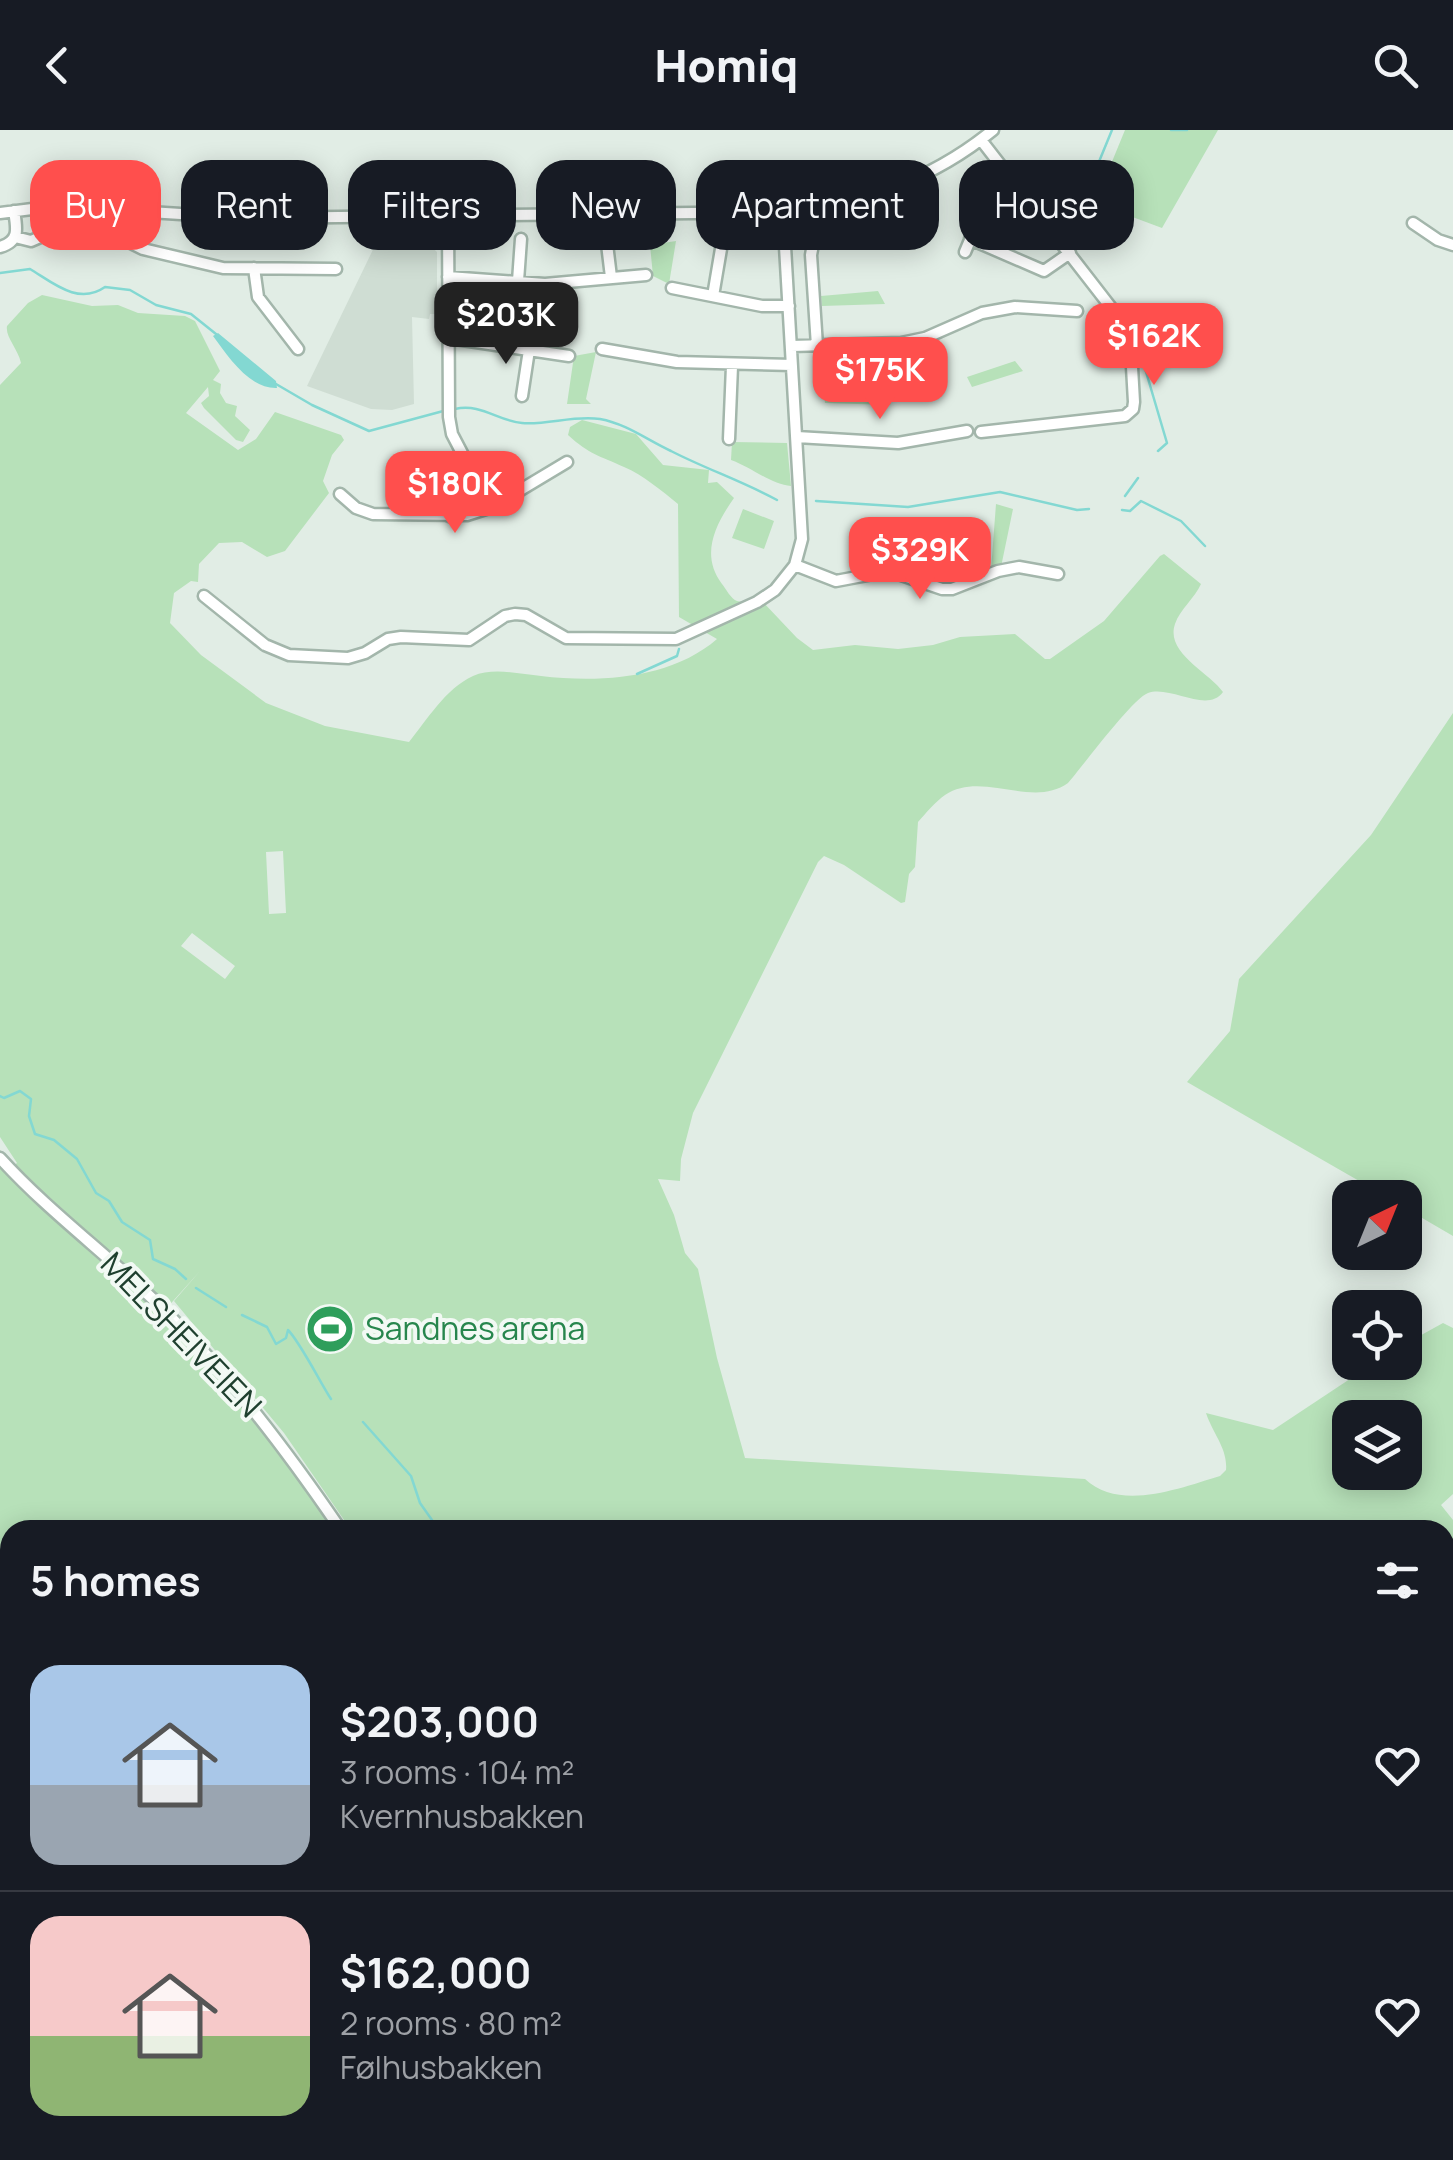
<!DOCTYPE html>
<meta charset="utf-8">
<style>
:root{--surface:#171b24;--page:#20242c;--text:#f1f3f6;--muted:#9ea1a6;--line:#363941;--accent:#ff4f4d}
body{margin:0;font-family:Manrope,sans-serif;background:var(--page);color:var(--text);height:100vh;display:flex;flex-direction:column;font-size:38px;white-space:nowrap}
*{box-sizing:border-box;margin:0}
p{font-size:32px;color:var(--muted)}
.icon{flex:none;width:55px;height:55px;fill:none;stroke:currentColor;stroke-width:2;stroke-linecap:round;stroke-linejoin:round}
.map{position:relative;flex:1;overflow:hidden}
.panel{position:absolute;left:0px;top:1390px;width:1455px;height:640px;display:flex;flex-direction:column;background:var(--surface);border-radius:30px 30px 0 0;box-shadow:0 5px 25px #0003}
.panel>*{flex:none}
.guide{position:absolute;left:30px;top:30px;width:1395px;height:90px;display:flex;gap:20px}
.needle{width:65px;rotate:43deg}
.fabs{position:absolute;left:1332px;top:1050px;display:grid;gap:20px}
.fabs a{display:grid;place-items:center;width:90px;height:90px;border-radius:20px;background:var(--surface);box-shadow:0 5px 25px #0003;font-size:50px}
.price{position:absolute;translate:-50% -85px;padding:0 22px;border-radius:20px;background:var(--accent);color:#fff;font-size:32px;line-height:65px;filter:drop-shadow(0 2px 5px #0008)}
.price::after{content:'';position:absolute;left:50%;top:60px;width:30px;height:22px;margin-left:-15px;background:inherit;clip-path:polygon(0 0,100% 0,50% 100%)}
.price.selected{background:#222;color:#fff}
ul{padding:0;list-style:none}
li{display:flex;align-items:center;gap:30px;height:250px;padding:0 30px}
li+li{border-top:2px solid var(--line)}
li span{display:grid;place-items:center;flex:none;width:280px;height:200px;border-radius:30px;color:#555}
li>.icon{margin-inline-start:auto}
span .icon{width:120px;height:120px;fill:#fffc;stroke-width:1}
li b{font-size:42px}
h2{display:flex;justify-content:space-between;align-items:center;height:120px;padding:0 30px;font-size:42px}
.chip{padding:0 35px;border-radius:30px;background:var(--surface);box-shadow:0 5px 25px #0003;font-size:35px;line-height:90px}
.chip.selected{background:var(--accent);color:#fff}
header{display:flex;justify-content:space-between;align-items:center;height:130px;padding:0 30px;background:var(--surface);font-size:45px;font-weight:800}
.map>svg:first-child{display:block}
</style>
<header><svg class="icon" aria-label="back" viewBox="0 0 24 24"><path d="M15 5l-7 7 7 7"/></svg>Homiq<svg class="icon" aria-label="search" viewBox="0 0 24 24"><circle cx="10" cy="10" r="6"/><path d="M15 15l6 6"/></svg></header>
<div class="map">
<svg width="1453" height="2030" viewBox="0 0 1453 2030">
<rect width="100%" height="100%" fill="#e1ede5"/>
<path fill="#cfddd3" d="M 407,100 L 419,112 L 426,112 L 437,122 L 437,184 L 430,184 L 429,189 L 412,187 L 414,274 L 392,280 L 371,279 L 307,256 L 382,101 Z"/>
<path fill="#b7e1b9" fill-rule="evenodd" d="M 1125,0 L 1218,0 L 1162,98 L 1095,73 Z
M 676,111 L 669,154 L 653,146 L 650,115 Z
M 878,161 L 885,174 L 822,176 L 821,166 Z
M 42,165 L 92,176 L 118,175 L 138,183 L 185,186 L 195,191 L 220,241 L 213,250 L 221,254 L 220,263 L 226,273 L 237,276 L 235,286 L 250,300 L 243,312 L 236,310 L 204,278 L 201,273 L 209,266 L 208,257 L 186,283 L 238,320 L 256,309 L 275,282 L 341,305 L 344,310 L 332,325 L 323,351 L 329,363 L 285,421 L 267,427 L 242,412 L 219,413 L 199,434 L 198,452 L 191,451 L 174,463 L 170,493 L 201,525 L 266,573 L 325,596 L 409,612 C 427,590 446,558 473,546 C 493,537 520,544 541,546 C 599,553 671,549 717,509 L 679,487 L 678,374 C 662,361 643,345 624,337 C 598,325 590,325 568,305 L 570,297 L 582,290 L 636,304 L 663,335 L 709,340 L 708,353 L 717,352 L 734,368 C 715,395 700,425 722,454 C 726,459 731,469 737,471 C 743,473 754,470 761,470 L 797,508 L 813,520 L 855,515 L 898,519 L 933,515 L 960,507 L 1015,504 L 1045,529 L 1050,529 L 1104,491 L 1160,426 L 1164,424 L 1201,454 C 1195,468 1180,479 1175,494 C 1165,523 1209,542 1223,562 C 1207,584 1171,555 1148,563 C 1133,568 1082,637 1068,653 C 1032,679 982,640 945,665 C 935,672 926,683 918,692 L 915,737 L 909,744 L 905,772 L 901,773 L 844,735 L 824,726 L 818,732 L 693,983 L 681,1029 L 680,1051 L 658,1049 L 674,1085 L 685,1123 L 698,1139 L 717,1228 L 745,1328 L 1085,1349 C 1120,1382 1180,1358 1220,1346 L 1226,1340 C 1228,1319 1213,1304 1206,1283 L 1273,1300 L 1374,1233 L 1405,1232 L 1405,1214 L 1443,1193 L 1453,1198 L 1453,1364 L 1441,1375 L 1453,1390 L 1453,2014 L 1445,2018 L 1445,1400 L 788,1400 L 772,1393 L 763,1400 L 351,1400 L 284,1303 L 174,1171 L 200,1141 L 165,1180 L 246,1272 L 333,1400 L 10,1400 L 10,2020 L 263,2020 L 263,2030 L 0,2030 L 0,1020 L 13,1036 L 17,1033 L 0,1007 L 0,255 L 21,233 C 18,219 5,207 7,196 L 28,173 ZM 283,721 L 286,783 L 269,784 L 266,722 ZM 192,803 L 235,836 L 225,849 L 181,816 ZM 1350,1288 L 1405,1288 L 1405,1342 L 1350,1342 Z
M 596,222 L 586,269 L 591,274 L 567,274 L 574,226 Z
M 1015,231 L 1023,241 L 972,257 L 967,247 Z
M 857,263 L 893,265 L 890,275 L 825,273 L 824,264 Z
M 732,312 L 787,313 L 791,356 C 772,355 751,337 731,330 Z
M 996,374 L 1013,379 L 1001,437 L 991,440 Z
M 743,379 L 774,391 L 764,419 L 732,408 Z
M 1453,583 L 1453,1106 L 1405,1078 L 1405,1068 L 1387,1067 L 1187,952 L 1230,901 L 1239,849 L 1371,705 Z
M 341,2020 L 514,2020 L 520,2030 L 348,2030 Z
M 530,2020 L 1440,2020 L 1419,2030 L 536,2030 Z"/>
<path fill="#83d8d2" d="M 218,203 L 276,251 L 277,258 C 249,259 228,226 213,206 Z"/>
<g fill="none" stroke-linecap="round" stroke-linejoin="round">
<path stroke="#83d8d2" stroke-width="2.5" d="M 1171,0 L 1187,0
M 1082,73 L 1112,0
M 1081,95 L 1087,111
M 0,143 L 30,139 C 52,152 78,176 105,157 L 130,160 L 156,175 L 191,184 L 216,204
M 1137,187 L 1144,235 L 1167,313 L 1158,321
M 276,254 L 312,275 L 369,301 L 447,280
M 455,279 C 481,273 498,291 522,293 C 548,295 574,285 600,289 C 627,294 647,310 671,321 C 706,339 742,351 777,370
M 1125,366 L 1138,348
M 816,371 L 908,377 L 1000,362 L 1077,380 L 1089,379
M 1122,380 L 1130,381 L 1141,371 L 1181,391 L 1205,416
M 637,544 L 677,526 L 679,519
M 0,966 L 4,968 L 20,961 L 31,969 L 29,986 L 35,1004 L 54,1010 L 77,1029 L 96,1063 L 109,1071 L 122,1092 L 150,1110 L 153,1129 L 175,1139 L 186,1149
M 196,1158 L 226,1177
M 242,1185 L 267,1197 L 276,1214 L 286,1208 L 288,1200 C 300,1212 320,1252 331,1269
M 363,1292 L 411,1346 L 420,1373 L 439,1400"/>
<g stroke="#a3b6ab" stroke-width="15">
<path id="minor" d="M 981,10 L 1130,202 L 1134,272 L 1133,279 L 1125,286 L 981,302
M 0,83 L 56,76 L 243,88 L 783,82 C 861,75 932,50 993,0
M 448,85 L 449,287 L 452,304 L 464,327 L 452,361 L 449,386
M 1413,93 L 1438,110 L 1453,115
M 15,107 L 31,111 L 61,98 L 91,98 L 105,100 L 143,119 L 223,138 L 336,139
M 970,109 L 1044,141 L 1070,123
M 607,114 L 611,147
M 0,117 C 20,111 17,99 14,81
M 965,122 L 986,72
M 254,138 L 258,167 L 298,219
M 448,147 L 545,154 L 646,145
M 518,151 L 521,109
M 672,158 L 762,176 L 789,176
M 713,166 L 722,113
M 449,208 L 569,226
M 791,216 L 901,213 L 925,208 L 982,183 L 1015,177 L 1077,181
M 817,216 L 811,125 L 813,114 L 823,107 L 898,88
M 602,219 L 677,232 L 792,235
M 522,266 L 529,220
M 797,307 L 898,313 L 967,301
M 729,309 L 732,236
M 340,364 L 356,378 L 373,384 L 467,385 L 492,377 L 567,332
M 795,435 L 836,451 L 889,441 L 942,459 L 952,459 L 998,441 L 1019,437 L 1058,444
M 204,466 L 265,515 L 289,525 L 348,528 L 365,523 L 388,509 L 401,507 L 469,510 L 505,486 L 515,484 L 526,485 L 566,508 L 676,509 L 757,472 L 775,460 L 795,435 L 802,409 L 783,82
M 0,1028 C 50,1083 111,1127 163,1179 C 231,1247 287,1321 341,1400
M 517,2020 L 522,2030"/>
</g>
<use href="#minor" stroke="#fff" stroke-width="10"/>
</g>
<defs>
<g id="stadium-disc" transform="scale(2.5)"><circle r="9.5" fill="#2e9e5b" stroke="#f2f9f4"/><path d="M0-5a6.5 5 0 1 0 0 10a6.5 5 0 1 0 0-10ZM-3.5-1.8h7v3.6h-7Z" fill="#fff"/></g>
</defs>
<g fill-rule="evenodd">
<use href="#stadium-disc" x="330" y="1199"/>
</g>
<g text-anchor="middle" stroke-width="8" stroke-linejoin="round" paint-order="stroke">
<g font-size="32" fill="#27864d" stroke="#f2f9f4" text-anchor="start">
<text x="365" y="1210">Sandnes arena</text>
</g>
<g font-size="32" fill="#1f402f" stroke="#f2f9f4">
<text transform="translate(181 1205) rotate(46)" y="11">MELSHEIVEIEN</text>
</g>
</g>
</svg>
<div class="fabs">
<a><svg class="needle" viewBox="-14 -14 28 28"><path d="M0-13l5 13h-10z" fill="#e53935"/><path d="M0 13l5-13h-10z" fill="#9ea1a6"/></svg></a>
<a><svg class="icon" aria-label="locate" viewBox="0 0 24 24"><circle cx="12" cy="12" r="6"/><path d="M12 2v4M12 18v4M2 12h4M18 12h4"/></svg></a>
<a><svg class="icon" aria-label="layers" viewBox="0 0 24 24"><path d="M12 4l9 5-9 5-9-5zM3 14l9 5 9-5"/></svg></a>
</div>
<b class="price selected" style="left:506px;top:237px">$203K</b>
<b class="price" style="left:1154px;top:258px">$162K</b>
<b class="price" style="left:880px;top:292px">$175K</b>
<b class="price" style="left:455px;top:406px">$180K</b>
<b class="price" style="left:920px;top:472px">$329K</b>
<div class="guide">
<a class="chip selected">Buy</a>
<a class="chip">Rent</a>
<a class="chip">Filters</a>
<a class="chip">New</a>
<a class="chip">Apartment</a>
<a class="chip">House</a>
</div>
<section class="panel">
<h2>5 homes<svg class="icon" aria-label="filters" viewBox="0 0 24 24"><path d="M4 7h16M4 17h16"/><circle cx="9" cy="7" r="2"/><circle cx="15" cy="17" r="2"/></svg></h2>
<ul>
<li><span style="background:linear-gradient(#a9c7e8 60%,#9aa5b1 0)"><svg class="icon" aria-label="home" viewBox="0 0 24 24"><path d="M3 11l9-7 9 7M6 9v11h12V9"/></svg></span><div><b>$203,000</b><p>3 rooms · 104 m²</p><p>Kvernhusbakken</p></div><svg class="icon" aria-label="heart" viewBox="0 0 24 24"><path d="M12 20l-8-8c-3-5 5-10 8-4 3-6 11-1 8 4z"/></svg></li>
<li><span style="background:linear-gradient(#f6c9c9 60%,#8fb573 0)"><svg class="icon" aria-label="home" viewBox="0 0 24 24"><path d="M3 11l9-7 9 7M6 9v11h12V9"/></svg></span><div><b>$162,000</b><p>2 rooms · 80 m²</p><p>Følhusbakken</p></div><svg class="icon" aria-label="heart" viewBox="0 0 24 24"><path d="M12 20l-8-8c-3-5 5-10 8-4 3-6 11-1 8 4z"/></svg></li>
</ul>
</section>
</div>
